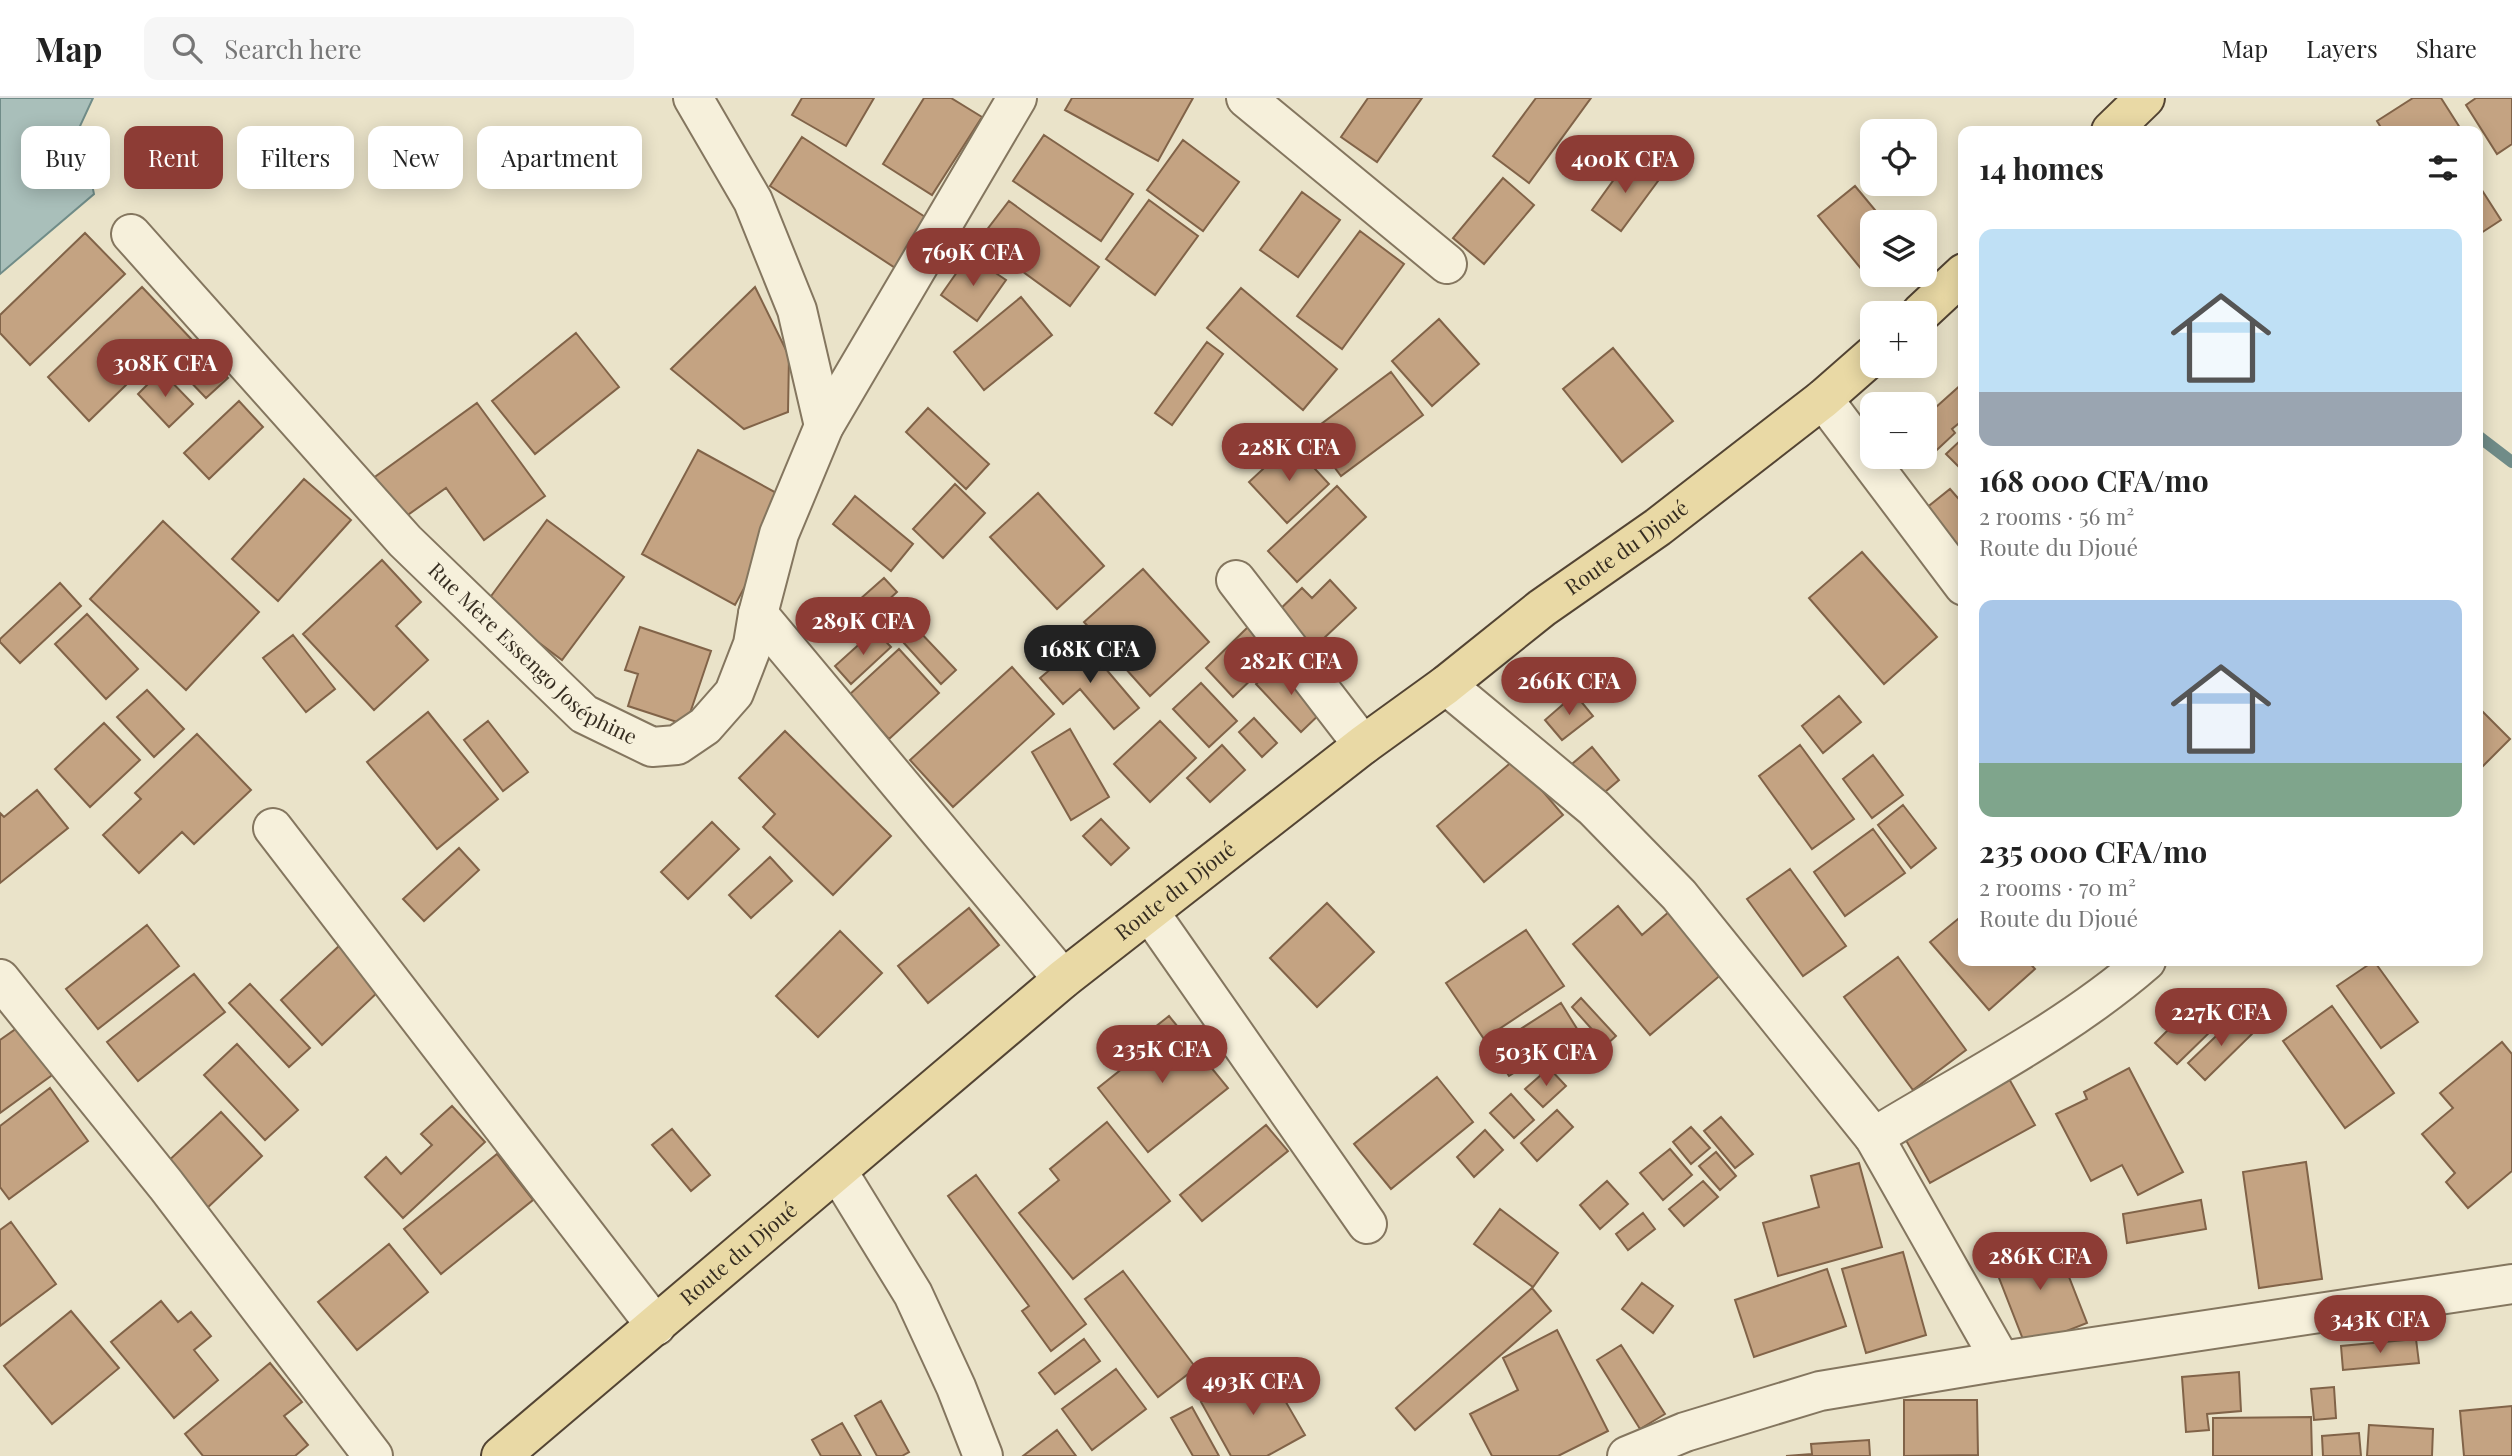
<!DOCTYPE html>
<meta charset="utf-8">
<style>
:root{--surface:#fff;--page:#f6f6f6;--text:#222;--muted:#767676;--line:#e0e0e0;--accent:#8d3c35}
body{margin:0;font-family:"Playfair Display",serif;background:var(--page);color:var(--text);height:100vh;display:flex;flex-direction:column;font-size:26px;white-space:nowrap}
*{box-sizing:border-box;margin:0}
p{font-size:23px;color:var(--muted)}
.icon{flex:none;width:38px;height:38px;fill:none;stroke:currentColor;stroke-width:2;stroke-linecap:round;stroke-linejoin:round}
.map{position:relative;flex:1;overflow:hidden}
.panel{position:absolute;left:1958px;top:28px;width:525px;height:840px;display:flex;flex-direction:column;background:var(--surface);border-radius:14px;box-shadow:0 4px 18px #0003}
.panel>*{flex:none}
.banner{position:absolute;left:21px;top:28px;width:665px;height:63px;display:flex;gap:14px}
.fabs{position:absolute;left:1860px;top:21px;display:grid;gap:14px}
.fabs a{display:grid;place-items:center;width:77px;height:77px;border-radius:14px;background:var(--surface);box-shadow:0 4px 18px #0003;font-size:35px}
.price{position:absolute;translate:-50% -60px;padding:0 16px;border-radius:24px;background:var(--accent);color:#fff;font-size:23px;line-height:46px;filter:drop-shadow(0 2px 4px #0008)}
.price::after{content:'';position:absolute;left:50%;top:42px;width:21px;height:16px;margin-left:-10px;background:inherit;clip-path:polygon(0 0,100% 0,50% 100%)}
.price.active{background:#222;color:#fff}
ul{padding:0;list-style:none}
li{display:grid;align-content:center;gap:14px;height:371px;padding:0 21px}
li span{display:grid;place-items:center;height:217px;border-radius:14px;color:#555}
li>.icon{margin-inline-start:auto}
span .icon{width:126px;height:126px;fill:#fffc;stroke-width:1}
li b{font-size:30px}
h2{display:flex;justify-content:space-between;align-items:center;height:84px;padding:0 21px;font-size:30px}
.chip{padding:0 24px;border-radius:14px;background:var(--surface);box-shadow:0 4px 18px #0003;font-size:24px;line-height:63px}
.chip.active{background:var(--accent);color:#fff}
header{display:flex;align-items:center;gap:42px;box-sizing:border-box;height:98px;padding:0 35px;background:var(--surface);border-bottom:2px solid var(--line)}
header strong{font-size:33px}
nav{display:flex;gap:38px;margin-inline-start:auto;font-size:24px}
.search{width:490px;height:63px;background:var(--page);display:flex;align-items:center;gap:18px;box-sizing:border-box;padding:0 24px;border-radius:14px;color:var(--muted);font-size:26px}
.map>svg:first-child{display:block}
</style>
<header>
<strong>Map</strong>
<div class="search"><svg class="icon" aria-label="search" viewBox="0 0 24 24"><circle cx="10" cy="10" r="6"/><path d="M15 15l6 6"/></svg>Search here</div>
<nav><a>Map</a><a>Layers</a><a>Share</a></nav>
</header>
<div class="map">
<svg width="2512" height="1358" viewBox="0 0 2512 1358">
<rect width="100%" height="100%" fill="#eae3c9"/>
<path fill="#a9bfba" stroke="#708c88" stroke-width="2" d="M 0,0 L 93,0 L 80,28 L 94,96 L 0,176 Z"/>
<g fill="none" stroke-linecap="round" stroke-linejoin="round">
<path stroke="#708c88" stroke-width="12" d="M 2478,338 L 2512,364"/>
</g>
<path fill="#c4a382" stroke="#816348" stroke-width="2" d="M 802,0 L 874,0 L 846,48 L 792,17 Z
M 924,0 L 951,0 L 982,19 L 932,97 L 883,66 Z
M 1072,0 L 1193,0 L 1158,63 L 1065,12 Z
M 1368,0 L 1422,0 L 1377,64 L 1341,39 Z
M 1536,0 L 1591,0 L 1529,85 L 1493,58 Z
M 2413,0 L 2441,0 L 2462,33 L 2383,33 L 2377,23 Z
M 2476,0 L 2512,0 L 2512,46 L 2497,56 L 2466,7 Z
M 1044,37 L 1133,96 L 1101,143 L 1013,83 Z
M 802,39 L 939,128 L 906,177 L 770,88 Z
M 1183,42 L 1239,84 L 1203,133 L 1147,92 Z
M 1628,62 L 1658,83 L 1621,133 L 1592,112 Z
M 1503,80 L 1534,107 L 1484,166 L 1453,140 Z
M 2478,86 L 2501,122 L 2478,137 Z
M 1855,88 L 1885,124 L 1872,124 L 1872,174 L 1867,178 L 1818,118 Z
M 1302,94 L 1340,122 L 1298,179 L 1260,152 Z
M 1149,102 L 1198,138 L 1155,197 L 1106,161 Z
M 1009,103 L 1099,169 L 1070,208 L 979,142 Z
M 1360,133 L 1404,166 L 1342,251 L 1297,218 Z
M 85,135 L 125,176 L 30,267 L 0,235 L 0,217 Z
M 969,157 L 1006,182 L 977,223 L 941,197 Z
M 142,189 L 228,280 L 206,300 L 161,253 L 89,323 L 48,279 Z
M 755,189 L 789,258 L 788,314 L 744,331 L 671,271 Z
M 1241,190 L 1337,271 L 1303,312 L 1207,230 Z
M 1021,199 L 1052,237 L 984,292 L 954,254 Z
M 1439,221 L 1479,266 L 1432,308 L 1392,263 Z
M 576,235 L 619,289 L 535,356 L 492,303 Z
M 1207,244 L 1223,256 L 1172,327 L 1155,315 Z
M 1613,250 L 1673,323 L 1622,364 L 1563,291 Z
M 161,273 L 193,306 L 169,329 L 138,296 Z
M 1391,274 L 1423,317 L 1341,378 L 1309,335 Z
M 1964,284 L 1964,321 L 1952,331 L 1955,335 L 1925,363 L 1921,359 L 1925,359 L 1925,319 Z
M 239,303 L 263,329 L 209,381 L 184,355 Z
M 477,305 L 545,398 L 484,442 L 446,390 L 402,421 L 372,381 Z
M 928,310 L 989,366 L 966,391 L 906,334 Z
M 1964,339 L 1964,374 L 1946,356 Z
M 1291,345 L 1329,386 L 1287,425 L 1249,384 Z
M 698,352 L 791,403 L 735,507 L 642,456 Z
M 304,381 L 351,422 L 278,503 L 232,461 Z
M 955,386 L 985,415 L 943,460 L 913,431 Z
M 1337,388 L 1366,419 L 1297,484 L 1268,453 Z
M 1950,391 L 1964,407 L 1964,468 L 1920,415 Z
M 1038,395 L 1104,468 L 1057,511 L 990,439 Z
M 855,398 L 913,446 L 891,473 L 833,426 Z
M 547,422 L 624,479 L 562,562 L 486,505 Z
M 163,423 L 259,514 L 186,592 L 90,501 Z
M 1862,454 L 1937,539 L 1884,586 L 1809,500 Z
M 382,462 L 421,504 L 396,528 L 428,562 L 374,612 L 303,536 Z
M 1143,471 L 1209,544 L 1150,598 L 1084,524 Z
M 884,480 L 897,494 L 872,517 L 859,502 Z
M 1330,482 L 1356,510 L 1306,557 L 1271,520 L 1302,490 L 1312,500 Z
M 60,485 L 81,508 L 20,565 L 0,544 L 0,541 Z
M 87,516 L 138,571 L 106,601 L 55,546 Z
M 1251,526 L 1278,556 L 1233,599 L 1206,570 Z
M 640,529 L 711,553 L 686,627 L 628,608 L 638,576 L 625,572 Z
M 917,531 L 956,572 L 941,586 L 903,544 Z
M 875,532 L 891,549 L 851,586 L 835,568 Z
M 293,537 L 335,591 L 306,614 L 263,560 Z
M 1083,544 L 1139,610 L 1114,631 L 1080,591 L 1063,606 L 1040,580 Z
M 899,551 L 939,595 L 889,641 L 849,597 Z
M 1281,564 L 1325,611 L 1301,634 L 1256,586 Z
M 1012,569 L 1054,616 L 953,709 L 910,662 Z
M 1201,585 L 1237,623 L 1209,649 L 1173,611 Z
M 147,592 L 184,631 L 154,659 L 117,619 Z
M 1575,596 L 1593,618 L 1562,642 L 1545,622 Z
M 1839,598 L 1861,624 L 1823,655 L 1802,628 Z
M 2478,609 L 2510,641 L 2478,673 Z
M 428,614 L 498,701 L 437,751 L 367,664 Z
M 1254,620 L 1277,645 L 1262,659 L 1239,634 Z
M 488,623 L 528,674 L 503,693 L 464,642 Z
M 1160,623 L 1196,660 L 1150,704 L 1114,666 Z
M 104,625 L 140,662 L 90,709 L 55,671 Z
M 1070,631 L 1109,699 L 1071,722 L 1032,654 Z
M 785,633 L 891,738 L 833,797 L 763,729 L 775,716 L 739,680 Z
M 197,636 L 251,692 L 194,746 L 182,734 L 139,775 L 103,737 L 141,701 L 135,695 Z
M 1222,647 L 1245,672 L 1210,704 L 1187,680 Z
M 1800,647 L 1854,721 L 1812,751 L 1759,678 Z
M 1592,649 L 1619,682 L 1599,699 L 1572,666 Z
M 1873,657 L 1903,697 L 1872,720 L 1843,681 Z
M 1515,661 L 1563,717 L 1484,784 L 1437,728 Z
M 37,692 L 68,730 L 0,785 L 0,715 L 4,719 Z
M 1903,707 L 1936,750 L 1911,770 L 1878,727 Z
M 1101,721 L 1129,750 L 1111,767 L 1083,738 Z
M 712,724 L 739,751 L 688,801 L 661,774 Z
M 1873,731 L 1905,775 L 1845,818 L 1814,774 Z
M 459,750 L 479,772 L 424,823 L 403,801 Z
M 770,759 L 792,783 L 751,820 L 729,797 Z
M 1790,771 L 1846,848 L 1803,878 L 1747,801 Z
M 1327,805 L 1374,854 L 1317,909 L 1270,860 Z
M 1618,808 L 1642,837 L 1670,813 L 1723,875 L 1650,937 L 1573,846 Z
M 969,810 L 999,847 L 928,905 L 898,868 Z
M 1964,816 L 1964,863 L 2028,863 L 2035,871 L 1989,912 L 1930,844 Z
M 147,827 L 179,868 L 98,931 L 66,891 Z
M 1526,832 L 1564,888 L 1484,941 L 1446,885 Z
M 840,833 L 882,875 L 818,939 L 776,898 Z
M 339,848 L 380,892 L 322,947 L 281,902 Z
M 1898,859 L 1966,952 L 1913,992 L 1844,899 Z
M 2374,863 L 2418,924 L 2381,950 L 2337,888 Z
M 194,876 L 225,914 L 138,983 L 107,944 Z
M 250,886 L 310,950 L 289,969 L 229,905 Z
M 1581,900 L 1616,938 L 1606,947 L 1572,909 Z
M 1561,905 L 1579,934 L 1509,978 L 1491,950 Z
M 2332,908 L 2394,995 L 2345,1030 L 2283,943 Z
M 2191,909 L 2213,931 L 2177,966 L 2155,945 Z
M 2238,917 L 2254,934 L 2205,982 L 2188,965 Z
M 1169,918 L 1228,990 L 1148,1054 L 1098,990 L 1138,958 L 1131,948 Z
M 20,928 L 55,975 L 0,1015 L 0,942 Z
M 2502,944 L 2512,956 L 2512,1073 L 2468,1110 L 2446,1084 L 2455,1075 L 2422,1036 L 2453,1010 L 2440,995 Z
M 237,946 L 298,1012 L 265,1042 L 204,977 Z
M 1549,970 L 1566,988 L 1543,1009 L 1525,991 Z
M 2129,970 L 2183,1074 L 2138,1097 L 2122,1067 L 2091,1083 L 2056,1016 L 2087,1001 L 2084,994 Z
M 1437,979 L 1473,1024 L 1391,1091 L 1354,1046 Z
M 2008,979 L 2035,1027 L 1930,1085 L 1903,1037 Z
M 50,990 L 88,1043 L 9,1101 L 0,1089 L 0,1028 Z
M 1511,996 L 1534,1022 L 1514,1040 L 1490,1015 Z
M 452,1008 L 485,1044 L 403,1120 L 365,1079 L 386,1059 L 401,1076 L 432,1047 L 421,1036 Z
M 1557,1012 L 1573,1029 L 1537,1063 L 1521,1045 Z
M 221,1014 L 262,1058 L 205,1112 L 164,1067 Z
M 1721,1019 L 1753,1056 L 1735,1070 L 1704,1033 Z
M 1107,1024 L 1170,1103 L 1073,1181 L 1019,1115 L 1059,1082 L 1050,1071 Z
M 1266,1027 L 1288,1053 L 1202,1123 L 1180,1097 Z
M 1691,1029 L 1710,1050 L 1691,1066 L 1673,1044 Z
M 672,1031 L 710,1077 L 691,1093 L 652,1047 Z
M 1485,1032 L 1503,1052 L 1474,1079 L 1457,1059 Z
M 1670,1051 L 1692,1077 L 1663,1102 L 1640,1075 Z
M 1716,1054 L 1736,1078 L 1720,1092 L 1699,1068 Z
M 497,1056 L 533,1102 L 441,1176 L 404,1131 Z
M 2306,1064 L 2322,1181 L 2259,1190 L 2243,1074 Z
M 1859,1065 L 1882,1149 L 1778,1178 L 1763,1125 L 1819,1109 L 1811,1078 Z
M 976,1077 L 1086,1226 L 1051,1253 L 1022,1213 L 1029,1208 L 948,1098 Z
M 1607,1083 L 1628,1106 L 1600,1131 L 1580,1107 Z
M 1703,1083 L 1718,1099 L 1684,1128 L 1669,1111 Z
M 2201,1102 L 2206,1131 L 2127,1145 L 2123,1116 Z
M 1500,1111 L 1558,1155 L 1533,1189 L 1474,1146 Z
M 1643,1115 L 1655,1131 L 1628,1152 L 1616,1136 Z
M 11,1124 L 56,1186 L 0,1228 L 0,1132 Z
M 2053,1138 L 2087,1225 L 2026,1249 L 1992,1162 Z
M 389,1146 L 428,1194 L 357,1252 L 318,1204 Z
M 1903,1154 L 1926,1237 L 1866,1255 L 1842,1171 Z
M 1827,1171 L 1846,1228 L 1754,1259 L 1735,1202 Z
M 1123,1173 L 1196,1270 L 1158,1299 L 1085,1201 Z
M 1642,1185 L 1673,1208 L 1653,1235 L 1622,1211 Z
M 1532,1190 L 1551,1213 L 1415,1332 L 1396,1310 Z
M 161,1203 L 178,1224 L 191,1214 L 211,1238 L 194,1252 L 218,1282 L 174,1320 L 111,1244 Z
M 71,1213 L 119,1270 L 52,1326 L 4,1268 Z
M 1557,1232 L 1608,1333 L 1558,1358 L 1492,1358 L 1470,1316 L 1518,1292 L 1503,1260 Z
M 1084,1241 L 1100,1263 L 1055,1296 L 1039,1275 Z
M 2416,1241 L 2419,1265 L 2343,1272 L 2341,1248 Z
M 1621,1247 L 1665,1316 L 1640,1331 L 1597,1262 Z
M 270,1265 L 302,1304 L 284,1318 L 308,1347 L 295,1358 L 203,1358 L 185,1336 Z
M 1265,1268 L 1305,1337 L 1267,1358 L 1231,1358 L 1201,1304 Z
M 1116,1271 L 1146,1311 L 1092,1352 L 1062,1311 Z
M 2239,1274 L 2241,1313 L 2207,1316 L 2209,1332 L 2186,1334 L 2182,1279 Z
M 2334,1289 L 2336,1320 L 2314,1322 L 2311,1291 Z
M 1904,1302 L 1977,1302 L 1978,1357 L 1904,1358 Z
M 881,1303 L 909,1354 L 902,1358 L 877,1358 L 855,1318 Z
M 2512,1308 L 2512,1358 L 2464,1358 L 2460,1313 Z
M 1192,1309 L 1219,1358 L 1193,1358 L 1171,1320 Z
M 2311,1319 L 2312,1358 L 2213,1358 L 2213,1320 Z
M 842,1325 L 861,1358 L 821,1358 L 812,1342 Z
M 2369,1327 L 2433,1331 L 2432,1358 L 2367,1358 Z
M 1057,1332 L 1076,1358 L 1023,1358 Z
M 2359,1335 L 2361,1358 L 2323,1358 L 2322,1338 Z
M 1869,1342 L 1870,1358 L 1786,1358 L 1812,1356 L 1811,1346 Z"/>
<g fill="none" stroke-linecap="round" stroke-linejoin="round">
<g stroke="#84765f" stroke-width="42">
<g id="street">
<path d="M 693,0 L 753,103 L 797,212 L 824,328"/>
<path d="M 1246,0 L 1447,166"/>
<path id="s1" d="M 131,136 L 405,443 L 584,616 L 652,649 L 677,647 L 705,628 L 734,595 L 753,546 L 758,516 L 779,436 L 824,328 L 1017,0"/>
<path d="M 1823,301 L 1964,488"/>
<path d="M 1236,482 L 1363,647"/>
<path d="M 758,516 L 1063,881"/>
<path d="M 1446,587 L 1594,710 L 1679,797 L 1874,1039 L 2001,1263"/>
<path d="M 273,730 L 656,1228"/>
<path d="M 1150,815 L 1367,1126"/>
<path d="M 0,881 L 166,1087 L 373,1358"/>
<path d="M 1874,1039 C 1964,984 2067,932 2146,863"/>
<path d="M 838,1074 L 913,1196 L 956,1289 L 983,1358"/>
<path d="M 1627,1358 L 1685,1334 L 1820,1293 L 2001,1263 L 2512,1186"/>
</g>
</g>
<g stroke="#534433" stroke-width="42">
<g id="primary">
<path d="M 2111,33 L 2145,0"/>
<path d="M 1921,215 L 1964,175"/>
<path id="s2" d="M 501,1358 L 1063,881 L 1363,647 L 1446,587 L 1542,510 L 1658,429 L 1823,301 L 1872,258"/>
</g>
</g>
<use href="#street" stroke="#f6f0db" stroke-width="38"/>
<use href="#primary" stroke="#e9d9a5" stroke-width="38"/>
</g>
<g text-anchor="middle" stroke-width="5" stroke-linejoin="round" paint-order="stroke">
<g font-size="21" fill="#362d21" stroke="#f2edd7">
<text dy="7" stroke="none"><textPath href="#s2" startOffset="1447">Route du Djoué</textPath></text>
<text dy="7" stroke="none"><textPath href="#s1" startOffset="583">Rue Mère Essengo Joséphine</textPath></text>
<text dy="7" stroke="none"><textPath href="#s2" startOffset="880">Route du Djoué</textPath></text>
<text dy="7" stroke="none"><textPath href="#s2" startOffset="312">Route du Djoué</textPath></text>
</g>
</g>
</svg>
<div class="fabs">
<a><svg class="icon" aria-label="locate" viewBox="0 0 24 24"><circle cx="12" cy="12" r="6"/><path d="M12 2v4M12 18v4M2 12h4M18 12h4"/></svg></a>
<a><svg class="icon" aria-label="layers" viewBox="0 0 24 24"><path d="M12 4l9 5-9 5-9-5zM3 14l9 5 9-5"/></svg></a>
<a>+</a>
<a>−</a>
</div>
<b class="price" style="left:1625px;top:97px">400K CFA</b>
<b class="price" style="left:973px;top:190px">769K CFA</b>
<b class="price" style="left:165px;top:301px">308K CFA</b>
<b class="price" style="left:1289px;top:385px">228K CFA</b>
<b class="price" style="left:863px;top:559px">289K CFA</b>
<b class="price active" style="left:1090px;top:587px">168K CFA</b>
<b class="price" style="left:1291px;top:599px">282K CFA</b>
<b class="price" style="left:1569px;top:619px">266K CFA</b>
<b class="price" style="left:2221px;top:950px">227K CFA</b>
<b class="price" style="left:1162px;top:987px">235K CFA</b>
<b class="price" style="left:1546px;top:990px">503K CFA</b>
<b class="price" style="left:2040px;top:1194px">286K CFA</b>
<b class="price" style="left:2380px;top:1257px">343K CFA</b>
<b class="price" style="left:1253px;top:1319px">493K CFA</b>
<div class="banner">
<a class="chip">Buy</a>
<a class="chip active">Rent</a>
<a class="chip">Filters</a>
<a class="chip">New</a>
<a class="chip">Apartment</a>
</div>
<section class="panel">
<h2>14 homes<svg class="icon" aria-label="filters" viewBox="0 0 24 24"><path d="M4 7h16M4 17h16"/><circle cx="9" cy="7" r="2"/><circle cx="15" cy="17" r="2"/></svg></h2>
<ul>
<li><span style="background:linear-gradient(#bfe0f5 75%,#9aa5b1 0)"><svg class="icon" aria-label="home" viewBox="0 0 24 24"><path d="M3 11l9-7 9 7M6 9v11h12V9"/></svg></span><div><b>168 000 CFA/mo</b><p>2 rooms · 56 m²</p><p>Route du Djoué</p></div></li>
<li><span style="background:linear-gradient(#a9c7e8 75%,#7fa58c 0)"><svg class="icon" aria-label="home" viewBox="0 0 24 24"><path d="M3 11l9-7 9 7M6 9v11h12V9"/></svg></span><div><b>235 000 CFA/mo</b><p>2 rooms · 70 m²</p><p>Route du Djoué</p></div></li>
</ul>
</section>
</div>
